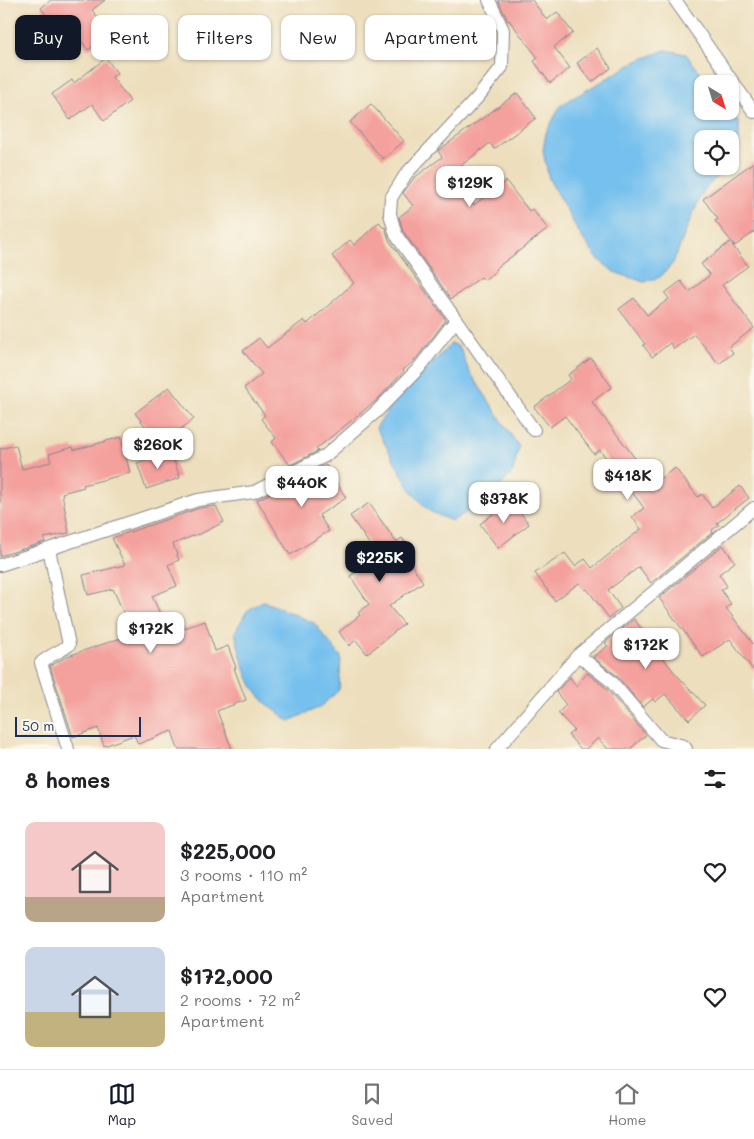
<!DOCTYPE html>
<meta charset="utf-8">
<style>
:root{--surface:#fff;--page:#f6f6f6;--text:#202124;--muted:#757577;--line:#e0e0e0;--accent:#111827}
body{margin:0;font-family:Mali,sans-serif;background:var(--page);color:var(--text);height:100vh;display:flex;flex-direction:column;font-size:19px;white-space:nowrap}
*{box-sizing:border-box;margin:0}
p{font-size:16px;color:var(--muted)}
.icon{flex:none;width:28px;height:28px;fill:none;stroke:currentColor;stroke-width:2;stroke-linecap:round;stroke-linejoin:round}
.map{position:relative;height:749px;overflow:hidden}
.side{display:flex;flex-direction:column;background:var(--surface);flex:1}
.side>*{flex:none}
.banner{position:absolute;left:15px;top:15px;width:500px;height:45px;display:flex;gap:10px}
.needle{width:32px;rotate:142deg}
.fabs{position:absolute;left:694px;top:75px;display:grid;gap:10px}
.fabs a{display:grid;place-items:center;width:45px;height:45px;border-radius:10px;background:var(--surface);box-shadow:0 1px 4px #0004;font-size:25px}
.scale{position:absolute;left:15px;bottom:12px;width:126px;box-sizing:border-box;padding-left:5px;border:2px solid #1b2f5e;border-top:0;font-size:14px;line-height:18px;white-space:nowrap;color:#1b2f5e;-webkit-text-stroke:4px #fbf7ec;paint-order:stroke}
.price{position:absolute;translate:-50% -42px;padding:0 11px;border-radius:10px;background:#fff;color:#222;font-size:16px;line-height:32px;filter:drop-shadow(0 1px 2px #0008)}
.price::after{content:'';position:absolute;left:50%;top:30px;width:15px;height:11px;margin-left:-8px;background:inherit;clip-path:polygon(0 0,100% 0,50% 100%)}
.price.selected{background:var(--accent);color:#fff}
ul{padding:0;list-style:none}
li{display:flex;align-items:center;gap:15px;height:125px;padding:0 25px}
li span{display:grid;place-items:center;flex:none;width:140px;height:100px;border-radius:10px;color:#555}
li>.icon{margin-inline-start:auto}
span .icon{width:60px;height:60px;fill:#fffc;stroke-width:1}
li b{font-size:21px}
h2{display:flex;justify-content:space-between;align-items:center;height:60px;padding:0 25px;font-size:21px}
.pill{padding:0 18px;border-radius:10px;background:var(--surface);box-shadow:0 1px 4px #0004;font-size:18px;line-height:45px}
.pill.selected{background:var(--accent);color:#fff}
.tabs{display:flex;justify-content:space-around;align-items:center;height:70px;border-top:1px solid var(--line);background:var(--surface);font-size:14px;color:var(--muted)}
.tabs a{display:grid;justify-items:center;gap:2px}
.tabs .selected{color:var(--accent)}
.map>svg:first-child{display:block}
</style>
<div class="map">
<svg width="754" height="749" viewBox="0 0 754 749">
<rect width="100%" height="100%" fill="#fbf7ec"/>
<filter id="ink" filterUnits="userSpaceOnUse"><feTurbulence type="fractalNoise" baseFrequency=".02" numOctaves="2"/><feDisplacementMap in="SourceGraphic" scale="10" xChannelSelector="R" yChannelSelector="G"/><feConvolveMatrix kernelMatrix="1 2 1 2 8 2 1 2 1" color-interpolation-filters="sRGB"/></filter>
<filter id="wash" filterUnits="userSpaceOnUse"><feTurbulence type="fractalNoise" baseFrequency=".0096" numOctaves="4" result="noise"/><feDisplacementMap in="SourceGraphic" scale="20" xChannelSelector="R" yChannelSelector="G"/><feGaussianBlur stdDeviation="1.12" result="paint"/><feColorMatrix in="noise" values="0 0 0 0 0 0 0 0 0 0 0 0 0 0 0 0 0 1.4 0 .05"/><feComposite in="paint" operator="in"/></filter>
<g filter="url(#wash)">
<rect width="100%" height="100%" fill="#eddfbd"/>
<path fill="#75c0ee" stroke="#4878a6" d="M 665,50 L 686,54 L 709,84 L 702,84 L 702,111 L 730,111 L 739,123 L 739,148 L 730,164 L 730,139 L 702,139 L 702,166 L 728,166 L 704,190 L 691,218 L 673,263 L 660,277 L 644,282 L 614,272 L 596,257 L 581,236 L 549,179 L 543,151 L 546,133 L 561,105 L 637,61 Z
M 452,343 L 460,348 L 468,369 L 519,447 L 513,472 L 487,500 L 452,521 L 429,511 L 412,492 L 376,428 L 392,404 Z
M 263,601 L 314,623 L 341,657 L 339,690 L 320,707 L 289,721 C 278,712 265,704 256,692 C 246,679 239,649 235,632 L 247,611 Z"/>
<g id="blocks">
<path fill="#f4a09d" d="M 51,0 L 105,0 L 92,10 L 110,34 L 88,50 L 74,31 L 61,41 L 52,28 L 54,26 L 41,8 Z
M 498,0 L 532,0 L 547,20 L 557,12 L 573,33 L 554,47 L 570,68 L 550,83 L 534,61 L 538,58 L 509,20 L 508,21 Z
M 597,48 L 611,68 L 592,82 L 577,63 Z
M 106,58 L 117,73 L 112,77 L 130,101 L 104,121 L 92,104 L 70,120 L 52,94 L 72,80 L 74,83 Z
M 517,93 L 536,118 L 494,149 L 490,143 L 450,174 L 474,205 L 506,181 L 529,211 L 532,209 L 548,229 L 495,269 L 496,271 L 484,280 L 481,277 L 451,299 L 403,231 L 399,217 L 413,206 L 403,193 L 414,178 L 442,157 L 438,151 L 439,150 Z
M 371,104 L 404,141 L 383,159 L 350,122 Z
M 754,162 L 754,232 L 735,246 L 715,221 L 718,219 L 703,199 Z
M 379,222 L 384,228 L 385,227 L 389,240 L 446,320 L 415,360 L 403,370 L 404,371 L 378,399 L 316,449 L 318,451 L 290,465 L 272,442 L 276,438 L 261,419 L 265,415 L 244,388 L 262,374 L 243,351 L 259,338 L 267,348 L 304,320 L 307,324 L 354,283 L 332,256 L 350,240 L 354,245 Z
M 730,242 L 748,266 L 722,285 L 754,328 L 729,347 L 733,353 L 719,364 L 694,334 L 674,349 L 670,343 L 652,357 L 643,345 L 645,344 L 619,309 L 634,298 L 647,315 L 669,299 L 665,293 L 681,281 L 689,292 L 710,275 L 701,264 Z
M 591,358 L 612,387 L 592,402 L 654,483 L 675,468 L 698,497 L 702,494 L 712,508 L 740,486 L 749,498 L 717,523 L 719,525 L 712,530 L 713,532 L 651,583 L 639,567 L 608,590 L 621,608 L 609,618 L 587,589 L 585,590 L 579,583 L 555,601 L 535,573 L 565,553 L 575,566 L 585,559 L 592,568 L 641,529 L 632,517 L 644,508 L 600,450 L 594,454 L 565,416 L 550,427 L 534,407 L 571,379 L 568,375 Z
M 169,387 L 194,419 L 160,445 L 135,413 Z
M 121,437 L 130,473 L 83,485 L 84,487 L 62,493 L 69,533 L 44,538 L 45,542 L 0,556 L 0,449 L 16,445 L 22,469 L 51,462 L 49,454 L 73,447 L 74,450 Z
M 171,452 L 180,478 L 146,489 L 137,463 Z
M 326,465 L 346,498 L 319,515 L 329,531 L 290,555 L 257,500 Z
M 511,500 L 529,524 L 498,548 L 480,524 Z
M 369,503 L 396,542 L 402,538 L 414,556 L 408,560 L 423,582 L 389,606 L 404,624 L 367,654 L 356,640 L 349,646 L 339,632 L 360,615 L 358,613 L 369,604 L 350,576 L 376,557 L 375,556 L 377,555 L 350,516 Z
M 216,506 L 224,522 L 198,535 L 198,534 L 173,544 L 179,560 L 168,565 L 177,586 L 152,596 L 164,623 L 178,618 L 182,629 L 205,621 L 215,651 L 228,646 L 236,668 L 234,668 L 246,700 L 217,711 L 232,749 L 178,749 L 172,731 L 138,744 L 134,735 L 104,746 L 98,728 L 73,737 L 50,666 L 68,656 L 133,634 L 113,589 L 88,595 L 83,575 L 125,565 L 112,538 L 200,508 Z
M 723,545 L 735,562 L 719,574 L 727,586 L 721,590 L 731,604 L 726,608 L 754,645 L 754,671 L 730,639 L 703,657 L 659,598 Z
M 634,619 L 674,672 L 705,705 L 689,720 L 665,694 L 655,702 L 653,699 L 643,707 L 617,676 L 593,657 L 608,646 L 605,643 Z
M 587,673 L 605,687 L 646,735 L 630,749 L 608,749 L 598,738 L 586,749 L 581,749 L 568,735 L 574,730 L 558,713 L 566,705 L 556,692 L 570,677 L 576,686 Z"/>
</g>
</g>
<g filter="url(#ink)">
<use href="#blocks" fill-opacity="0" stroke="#84878e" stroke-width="1"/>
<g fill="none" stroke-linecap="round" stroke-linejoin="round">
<g stroke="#84878e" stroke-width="14">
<path id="street" d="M 489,0 L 503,30 L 502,67 L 477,98 L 406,174 L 391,198 L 390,214 L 396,235 L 534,430
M 675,0 L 754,112
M 49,549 L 69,645 C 60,652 49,655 41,663 L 68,749
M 0,565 L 198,500 L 254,492 L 325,456 L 377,411 L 419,368 L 456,320
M 578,655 L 754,508
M 497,749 L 578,655 L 611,681 L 661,740 L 684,746 L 686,749"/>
</g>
<use href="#street" stroke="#fff" stroke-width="12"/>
</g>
</g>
</svg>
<div class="fabs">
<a><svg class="needle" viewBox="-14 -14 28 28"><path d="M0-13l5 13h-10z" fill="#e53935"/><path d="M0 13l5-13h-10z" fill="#757577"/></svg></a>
<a><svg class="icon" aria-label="locate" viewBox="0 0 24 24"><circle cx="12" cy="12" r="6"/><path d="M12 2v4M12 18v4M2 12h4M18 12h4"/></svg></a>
</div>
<div class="scale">50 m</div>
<b class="price" style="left:470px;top:208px">$129K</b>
<b class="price" style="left:158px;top:470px">$260K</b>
<b class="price" style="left:628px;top:501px">$418K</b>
<b class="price" style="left:302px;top:508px">$440K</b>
<b class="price" style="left:504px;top:524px">$378K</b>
<b class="price selected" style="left:380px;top:583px">$225K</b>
<b class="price" style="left:151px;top:654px">$172K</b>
<b class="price" style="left:646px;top:670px">$172K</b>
<div class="banner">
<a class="pill selected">Buy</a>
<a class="pill">Rent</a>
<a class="pill">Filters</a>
<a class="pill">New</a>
<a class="pill">Apartment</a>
</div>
</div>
<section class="side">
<h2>8 homes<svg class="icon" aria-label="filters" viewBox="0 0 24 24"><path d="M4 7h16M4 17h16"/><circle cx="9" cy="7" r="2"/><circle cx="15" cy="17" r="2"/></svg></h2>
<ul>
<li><span style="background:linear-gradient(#f6c9c9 75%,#b9a48a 0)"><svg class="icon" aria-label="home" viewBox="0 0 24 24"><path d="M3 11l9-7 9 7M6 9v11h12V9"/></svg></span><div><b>$225,000</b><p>3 rooms · 110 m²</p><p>Apartment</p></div><svg class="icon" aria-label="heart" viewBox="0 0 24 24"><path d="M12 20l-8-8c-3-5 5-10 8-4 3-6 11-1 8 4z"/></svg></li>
<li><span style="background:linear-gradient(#c9d6e8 65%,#c2b280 0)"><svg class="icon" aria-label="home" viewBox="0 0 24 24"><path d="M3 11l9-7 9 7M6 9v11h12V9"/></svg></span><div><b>$172,000</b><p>2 rooms · 72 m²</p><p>Apartment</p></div><svg class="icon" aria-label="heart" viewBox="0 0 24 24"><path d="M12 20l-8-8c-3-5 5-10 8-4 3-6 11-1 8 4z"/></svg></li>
</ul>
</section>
<nav class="tabs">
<a class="selected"><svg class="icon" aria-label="map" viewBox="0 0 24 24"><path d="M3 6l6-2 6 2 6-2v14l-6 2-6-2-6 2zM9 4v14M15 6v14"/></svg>Map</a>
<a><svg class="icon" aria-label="saved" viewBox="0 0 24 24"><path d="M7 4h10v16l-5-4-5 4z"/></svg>Saved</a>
<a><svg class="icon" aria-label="home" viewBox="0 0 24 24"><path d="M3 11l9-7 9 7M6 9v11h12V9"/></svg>Home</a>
</nav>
